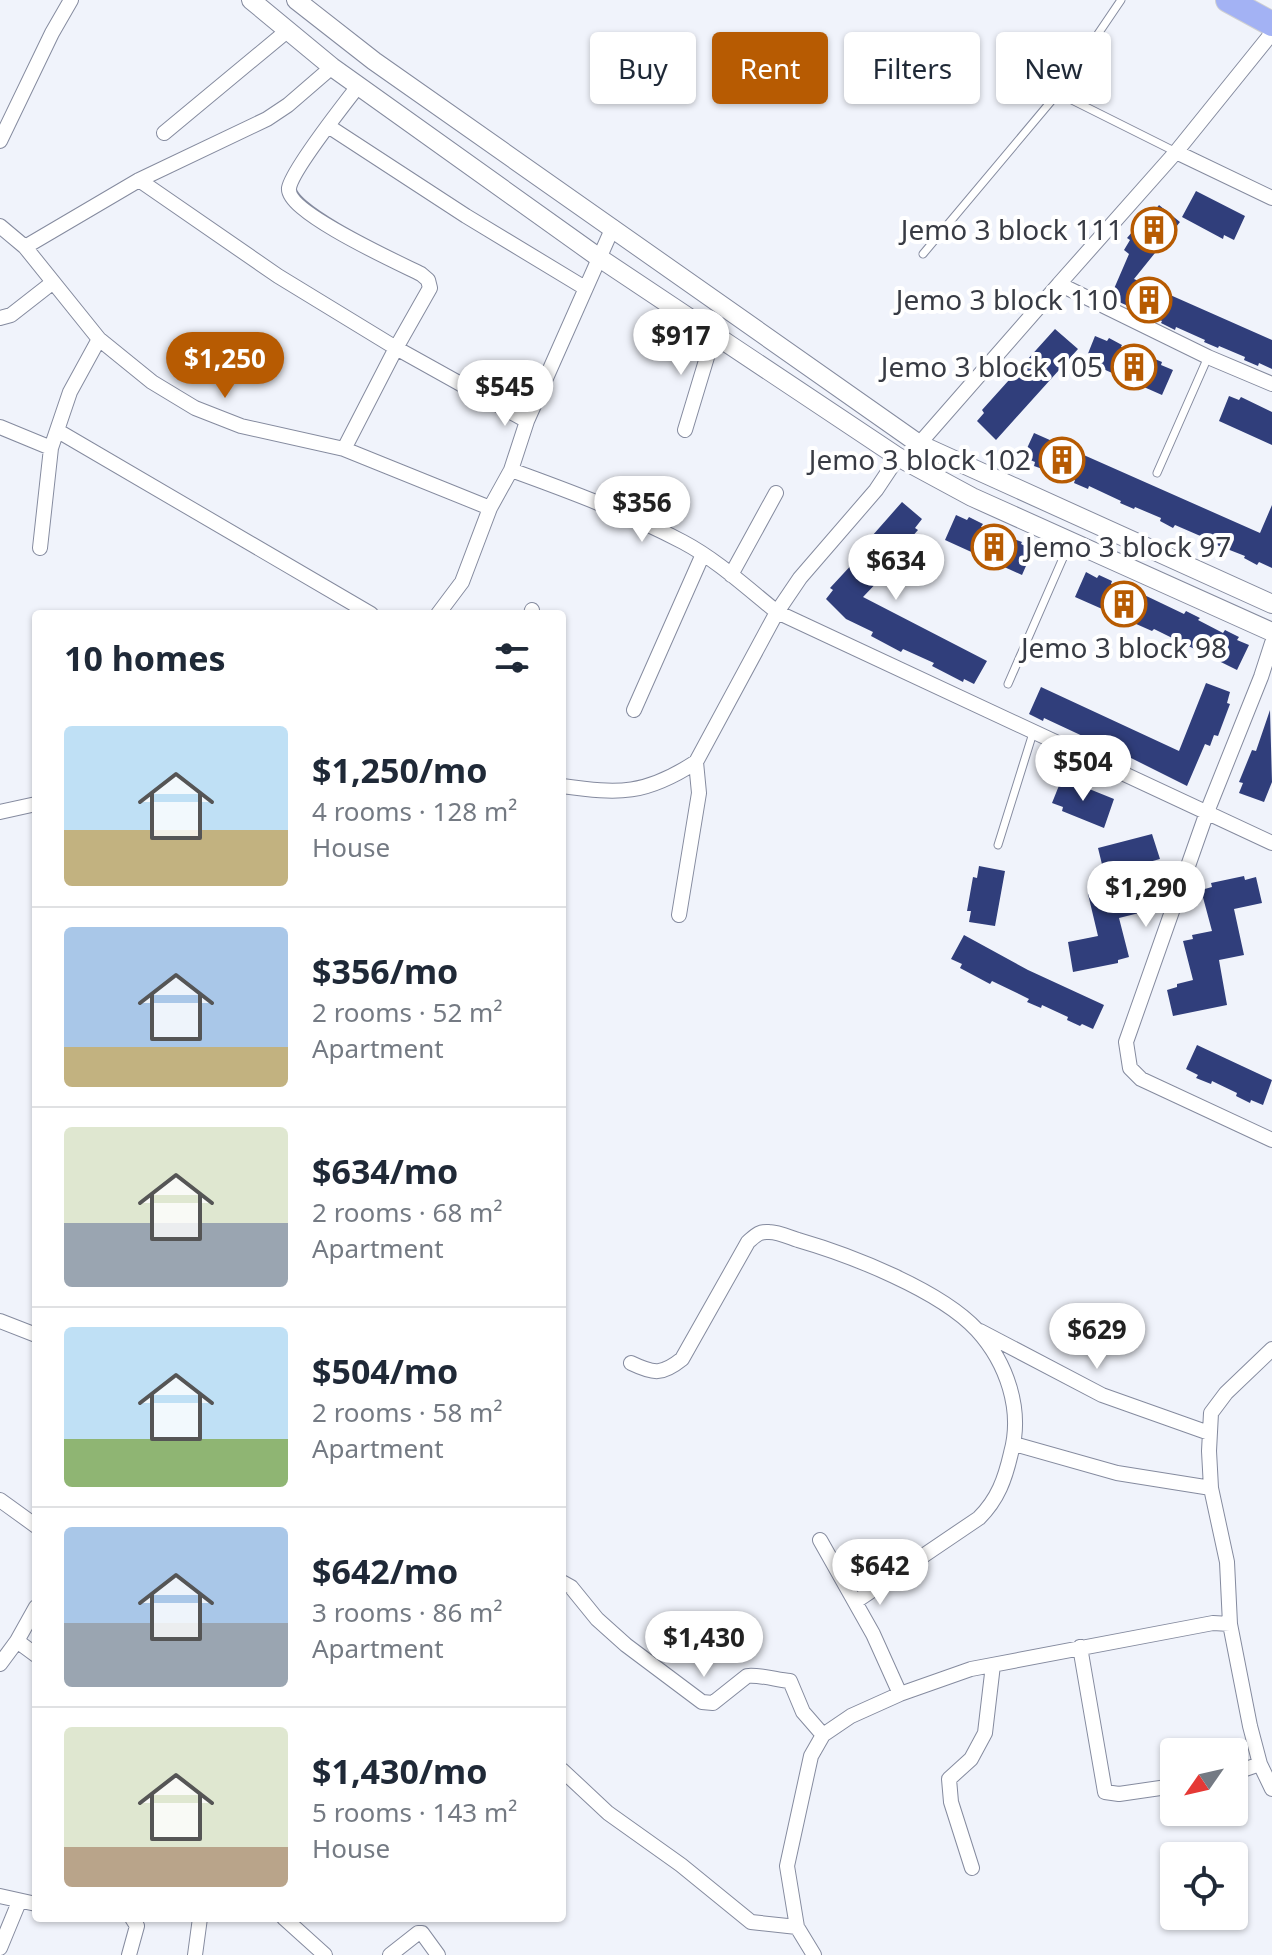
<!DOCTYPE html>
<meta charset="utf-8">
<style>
:root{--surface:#fff;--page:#f6f6f7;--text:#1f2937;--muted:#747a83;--line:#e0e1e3;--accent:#b75b02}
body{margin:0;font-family:"Noto Sans",sans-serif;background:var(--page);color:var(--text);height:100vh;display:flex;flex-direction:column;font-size:30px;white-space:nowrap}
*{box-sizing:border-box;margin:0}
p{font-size:26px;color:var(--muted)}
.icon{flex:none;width:44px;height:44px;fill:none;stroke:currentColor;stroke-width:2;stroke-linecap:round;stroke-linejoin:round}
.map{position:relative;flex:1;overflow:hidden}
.drawer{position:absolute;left:32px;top:610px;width:534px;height:1312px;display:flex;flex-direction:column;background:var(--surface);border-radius:8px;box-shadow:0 2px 6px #0004}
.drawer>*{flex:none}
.top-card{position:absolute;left:590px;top:32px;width:562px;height:72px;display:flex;gap:16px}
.needle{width:52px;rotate:236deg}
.buttons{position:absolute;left:1160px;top:1738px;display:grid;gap:16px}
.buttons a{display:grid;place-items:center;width:88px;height:88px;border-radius:8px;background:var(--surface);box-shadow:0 2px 6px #0004;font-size:40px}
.price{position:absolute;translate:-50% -68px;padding:0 18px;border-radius:28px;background:#fff;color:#222;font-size:26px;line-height:52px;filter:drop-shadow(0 2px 4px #0008)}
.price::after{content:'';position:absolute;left:50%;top:48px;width:24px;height:18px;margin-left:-12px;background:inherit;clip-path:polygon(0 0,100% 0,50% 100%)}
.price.on{background:var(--accent);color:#fff}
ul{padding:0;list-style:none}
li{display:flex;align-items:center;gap:24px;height:200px;padding:0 32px}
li+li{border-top:2px solid var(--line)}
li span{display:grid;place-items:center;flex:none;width:224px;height:160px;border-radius:8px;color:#555}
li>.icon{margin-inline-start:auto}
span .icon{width:96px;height:96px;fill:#fffc;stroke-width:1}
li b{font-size:34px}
h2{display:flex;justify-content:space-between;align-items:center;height:96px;padding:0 32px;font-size:34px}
.pill{padding:0 28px;border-radius:8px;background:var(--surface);box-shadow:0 2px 6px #0004;font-size:28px;line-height:72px}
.pill.on{background:var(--accent);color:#fff}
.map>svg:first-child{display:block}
</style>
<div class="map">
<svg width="1272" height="1955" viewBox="0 0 1272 1955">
<rect width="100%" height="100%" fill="#f0f3fb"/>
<path fill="#303e7b" d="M 1196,191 L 1245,216 L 1234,240 L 1224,235 L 1223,239 L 1182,217 Z
M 1159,205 L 1180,222 L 1134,279 L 1272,340 L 1272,369 L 1259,363 L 1258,366 L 1244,360 L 1245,357 L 1219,346 L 1218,348 L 1204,342 L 1205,340 L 1176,327 L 1175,330 L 1161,323 L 1162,321 L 1110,298 L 1129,254 L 1124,250 L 1130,240 L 1127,238 L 1149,212 L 1152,214 Z
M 1055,329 L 1078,349 L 996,440 L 977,421 L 984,413 L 982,410 Z
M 1095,336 L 1107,341 L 1109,338 L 1122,345 L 1121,347 L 1147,359 L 1148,356 L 1162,362 L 1161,365 L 1173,370 L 1162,395 L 1085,361 Z
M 1229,396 L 1239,400 L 1241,397 L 1272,412 L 1272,445 L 1219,421 Z
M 1034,433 L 1260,533 L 1272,505 L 1272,568 L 1259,562 L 1257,565 L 1244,558 L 1245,556 L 1204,540 L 1205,538 L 1175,525 L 1173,528 L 1160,521 L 1161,518 L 1135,507 L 1134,509 L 1120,503 L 1121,501 L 1089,486 L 1088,489 L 1074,483 L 1075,480 L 1049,469 L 1048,471 L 1034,466 L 1035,462 L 1023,457 Z
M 902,502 L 922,519 L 915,528 L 918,530 L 881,572 L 884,575 L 863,597 L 987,661 L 974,684 L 964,679 L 963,682 L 932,666 L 934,663 L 903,649 L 901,652 L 871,636 L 873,632 L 846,619 L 826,599 L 833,590 L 830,588 L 868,547 L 865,544 Z
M 956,515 L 967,520 L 969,517 L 983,524 L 981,527 L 1022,542 L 1021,544 L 1033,550 L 1022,575 L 945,540 Z
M 1086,572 L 1097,578 L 1099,575 L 1112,581 L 1111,584 L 1137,595 L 1138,592 L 1184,614 L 1186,611 L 1200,618 L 1198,620 L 1223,633 L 1225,630 L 1239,637 L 1237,640 L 1249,645 L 1237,670 L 1154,629 L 1152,631 L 1075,597 Z
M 1206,683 L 1230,692 L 1227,703 L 1230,704 L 1218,736 L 1214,735 L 1210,746 L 1205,744 L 1187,786 L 1127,756 L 1126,759 L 1088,741 L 1089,739 L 1044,718 L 1043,721 L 1029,714 L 1041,687 L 1179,751 Z
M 1270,710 L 1272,782 L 1264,802 L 1239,793 L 1243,783 L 1239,782 L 1252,750 L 1256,751 Z
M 1062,778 L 1114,799 L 1104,828 L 1062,811 L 1063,807 L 1052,803 Z
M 1152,834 L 1160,859 L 1149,862 L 1150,866 L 1138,869 L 1149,907 L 1138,910 L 1139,913 L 1119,918 L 1129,957 L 1118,960 L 1118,963 L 1073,972 L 1068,942 L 1098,936 L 1088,894 L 1108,889 L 1098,848 Z
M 979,866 L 1005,871 L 995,926 L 969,922 L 971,911 L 967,911 L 973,877 L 977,878 Z
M 1244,876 L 1245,880 L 1256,877 L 1262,903 L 1234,909 L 1244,955 L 1219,960 L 1227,1005 L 1173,1016 L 1167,990 L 1177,987 L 1177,984 L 1193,980 L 1183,941 L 1193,939 L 1192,935 L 1212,931 L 1201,890 L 1212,887 L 1211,883 Z
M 964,935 L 1028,970 L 1104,1005 L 1093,1029 L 1082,1024 L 1080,1026 L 1067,1020 L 1068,1017 L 1042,1005 L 1041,1008 L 1027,1002 L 1029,999 L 1017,993 L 992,981 L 990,984 L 960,968 L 962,964 L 951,959 Z
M 1197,1045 L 1272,1080 L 1263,1105 L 1251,1100 L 1250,1103 L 1236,1096 L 1237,1093 L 1212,1081 L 1211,1084 L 1196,1078 L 1198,1075 L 1186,1069 Z"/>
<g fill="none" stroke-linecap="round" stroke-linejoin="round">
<g stroke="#858b9f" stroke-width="9">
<path id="service" d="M 1058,93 L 1176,152
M 923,254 L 1058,93 L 1121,0
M 1157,473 L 1208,357
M 1008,684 L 1070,542
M 998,845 L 1033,733"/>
</g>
<g stroke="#858b9f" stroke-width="16">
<path id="minor" d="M 328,126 L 466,216 L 585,288
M 164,133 L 287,31
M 0,141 L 52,33 L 71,0
M 1176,152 L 1272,198
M 139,180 L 278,276 L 396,348 L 527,421
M 0,226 L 25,247 L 99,339 L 152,382 L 195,408 L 241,426 L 344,449 L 490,508
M 25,247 L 139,180 L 267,119 L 288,105 L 332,67
M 1059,284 L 1176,152 L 1272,33
M 0,318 L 11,315 L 52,283
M 0,427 L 51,448
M 685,430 L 714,334
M 58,431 L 371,614
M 919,444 L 1059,284 L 1208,357 L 1272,384
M 344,449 L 396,348 L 430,288 L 428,280 L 421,274 C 399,263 286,212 289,188 C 292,170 345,103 359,85
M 511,470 C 569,491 628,513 683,542 C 717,560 747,588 777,612 L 1272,843
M 40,548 L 51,448 L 70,392 L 99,339
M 731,575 L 776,493
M 438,614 L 462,582 L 490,508 L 511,470 L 527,421 L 613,227
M 531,614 L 532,610
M 1272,643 L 1261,677 L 1207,812 L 1126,1042 L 1130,1068 L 1141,1079 L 1272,1140
M 634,710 L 703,554
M 562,786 C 620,794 645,795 696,762 L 777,612 L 800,578 L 876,490 L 898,457
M 0,812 L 36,804
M 679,915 L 699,793 L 696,762
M 0,1321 L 36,1335
M 980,1331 L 1102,1395 L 1209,1433
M 1272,1349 L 1226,1393 L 1211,1413 L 1209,1451 L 1211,1488 L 1227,1562 L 1230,1624 L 1250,1726 L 1260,1764 L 1272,1789
M 631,1363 C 654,1374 662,1375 682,1359 L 748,1242 C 755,1236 759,1231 769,1232 C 778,1232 789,1237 798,1240 C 850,1255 940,1290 977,1330 C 1007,1363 1023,1410 1011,1453 C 1005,1479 998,1499 979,1518 L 855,1602
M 1014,1444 L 1117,1473 L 1211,1488
M 0,1500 L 36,1526
M 820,1540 L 873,1634 L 900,1694
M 562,1582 L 571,1587 L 597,1619 L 626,1645 L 702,1702 L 713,1703 L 747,1676 C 757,1674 778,1680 790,1681 L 803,1712 L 823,1735
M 17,1641 L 36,1655
M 1080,1647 L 1105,1792 L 1119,1794 L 1174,1786
M 0,1664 L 17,1641 L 36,1607
M 562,1770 L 608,1813 L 681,1865 L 751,1922 L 797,1927
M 1234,1773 L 1260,1764
M 972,1868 L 951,1802 L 949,1779 L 971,1759 L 985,1733 L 993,1665
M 0,1896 L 36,1904
M 284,1918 L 325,1955
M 0,1948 L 19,1902
M 129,1955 L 137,1926 L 132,1918
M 195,1955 L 200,1918
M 390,1955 L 418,1933 L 422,1933 L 438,1955
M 814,1955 L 797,1927 L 787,1866 L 811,1756 L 823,1735 L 851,1716 L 900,1694 L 971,1669 L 1213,1623 L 1230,1624"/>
</g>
<g stroke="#858b9f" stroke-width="20">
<path id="tertiary" d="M 251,0 L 332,67 L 598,257 L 898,457 L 972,497 L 1272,632
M 296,0 L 374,61 L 919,444 L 1272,604"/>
</g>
<g stroke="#cfd0d2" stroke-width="26">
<path id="primary" d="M 1228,0 L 1272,24"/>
</g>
<use href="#service" stroke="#fff" stroke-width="7"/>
<use href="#minor" stroke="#fff" stroke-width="14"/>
<use href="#tertiary" stroke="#fff" stroke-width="18"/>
<use href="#primary" stroke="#a3b2f4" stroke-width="24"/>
</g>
<defs>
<g id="building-ring" transform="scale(2.3)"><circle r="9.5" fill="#fff" stroke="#b75b02" stroke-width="1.5"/><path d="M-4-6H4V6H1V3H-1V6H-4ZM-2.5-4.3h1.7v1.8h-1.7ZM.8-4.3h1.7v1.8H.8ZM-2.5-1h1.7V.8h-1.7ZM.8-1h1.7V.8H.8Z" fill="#b75b02"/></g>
</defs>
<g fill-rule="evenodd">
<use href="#building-ring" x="1154" y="230"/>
<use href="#building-ring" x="1149" y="300"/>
<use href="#building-ring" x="1134" y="367"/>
<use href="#building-ring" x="1062" y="460"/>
<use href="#building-ring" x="994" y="547"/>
<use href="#building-ring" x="1124" y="604"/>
</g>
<g text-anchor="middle" stroke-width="8" stroke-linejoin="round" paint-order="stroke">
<g font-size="28" fill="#383b44" stroke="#fff" text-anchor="end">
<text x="1123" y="240">Jemo 3 block 111</text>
<text x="1118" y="310">Jemo 3 block 110</text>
<text x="1103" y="377">Jemo 3 block 105</text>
<text x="1031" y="470">Jemo 3 block 102</text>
<text x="1025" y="557" text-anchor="start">Jemo 3 block 97</text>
<text x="1124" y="658" text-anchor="middle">Jemo 3 block 98</text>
</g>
</g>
</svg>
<div class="buttons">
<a><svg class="needle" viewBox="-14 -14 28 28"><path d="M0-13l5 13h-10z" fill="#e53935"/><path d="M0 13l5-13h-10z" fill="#747a83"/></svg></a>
<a><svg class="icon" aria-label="locate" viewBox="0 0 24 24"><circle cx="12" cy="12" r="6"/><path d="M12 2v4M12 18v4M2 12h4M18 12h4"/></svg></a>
</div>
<b class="price" style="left:681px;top:377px">$917</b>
<b class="price on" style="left:225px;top:400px">$1,250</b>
<b class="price" style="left:505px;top:428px">$545</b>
<b class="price" style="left:642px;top:544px">$356</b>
<b class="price" style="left:896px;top:602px">$634</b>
<b class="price" style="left:1083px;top:803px">$504</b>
<b class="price" style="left:1146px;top:929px">$1,290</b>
<b class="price" style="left:1097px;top:1371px">$629</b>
<b class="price" style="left:880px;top:1607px">$642</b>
<b class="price" style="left:704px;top:1679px">$1,430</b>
<div class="top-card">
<a class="pill">Buy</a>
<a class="pill on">Rent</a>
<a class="pill">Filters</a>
<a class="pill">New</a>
</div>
<section class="drawer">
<h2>10 homes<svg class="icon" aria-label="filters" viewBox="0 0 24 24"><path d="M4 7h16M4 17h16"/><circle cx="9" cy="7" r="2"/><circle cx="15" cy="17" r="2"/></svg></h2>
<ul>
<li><span style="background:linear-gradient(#bfe0f5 65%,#c2b280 0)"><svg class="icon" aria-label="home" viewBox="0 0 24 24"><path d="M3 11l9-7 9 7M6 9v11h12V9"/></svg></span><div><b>$1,250/mo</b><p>4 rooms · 128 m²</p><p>House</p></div></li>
<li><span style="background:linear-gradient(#a9c7e8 75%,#c2b280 0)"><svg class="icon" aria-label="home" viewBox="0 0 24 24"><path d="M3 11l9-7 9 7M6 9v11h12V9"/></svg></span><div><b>$356/mo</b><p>2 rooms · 52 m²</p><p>Apartment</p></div></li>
<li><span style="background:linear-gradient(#dfe7d0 60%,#9aa5b1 0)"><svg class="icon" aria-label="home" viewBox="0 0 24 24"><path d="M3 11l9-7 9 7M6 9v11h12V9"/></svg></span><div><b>$634/mo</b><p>2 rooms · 68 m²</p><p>Apartment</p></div></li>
<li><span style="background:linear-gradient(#bfe0f5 70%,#8fb573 0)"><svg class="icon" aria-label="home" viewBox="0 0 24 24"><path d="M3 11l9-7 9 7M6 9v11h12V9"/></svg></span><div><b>$504/mo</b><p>2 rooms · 58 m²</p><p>Apartment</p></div></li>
<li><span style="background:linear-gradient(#a9c7e8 60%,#9aa5b1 0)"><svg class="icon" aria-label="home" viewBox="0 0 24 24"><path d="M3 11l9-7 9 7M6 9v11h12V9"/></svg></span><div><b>$642/mo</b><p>3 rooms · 86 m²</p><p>Apartment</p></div></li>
<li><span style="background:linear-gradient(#dfe7d0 75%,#b9a48a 0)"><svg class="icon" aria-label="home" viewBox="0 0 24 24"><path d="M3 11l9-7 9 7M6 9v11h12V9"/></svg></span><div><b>$1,430/mo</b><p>5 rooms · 143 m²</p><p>House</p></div></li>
</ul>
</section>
</div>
